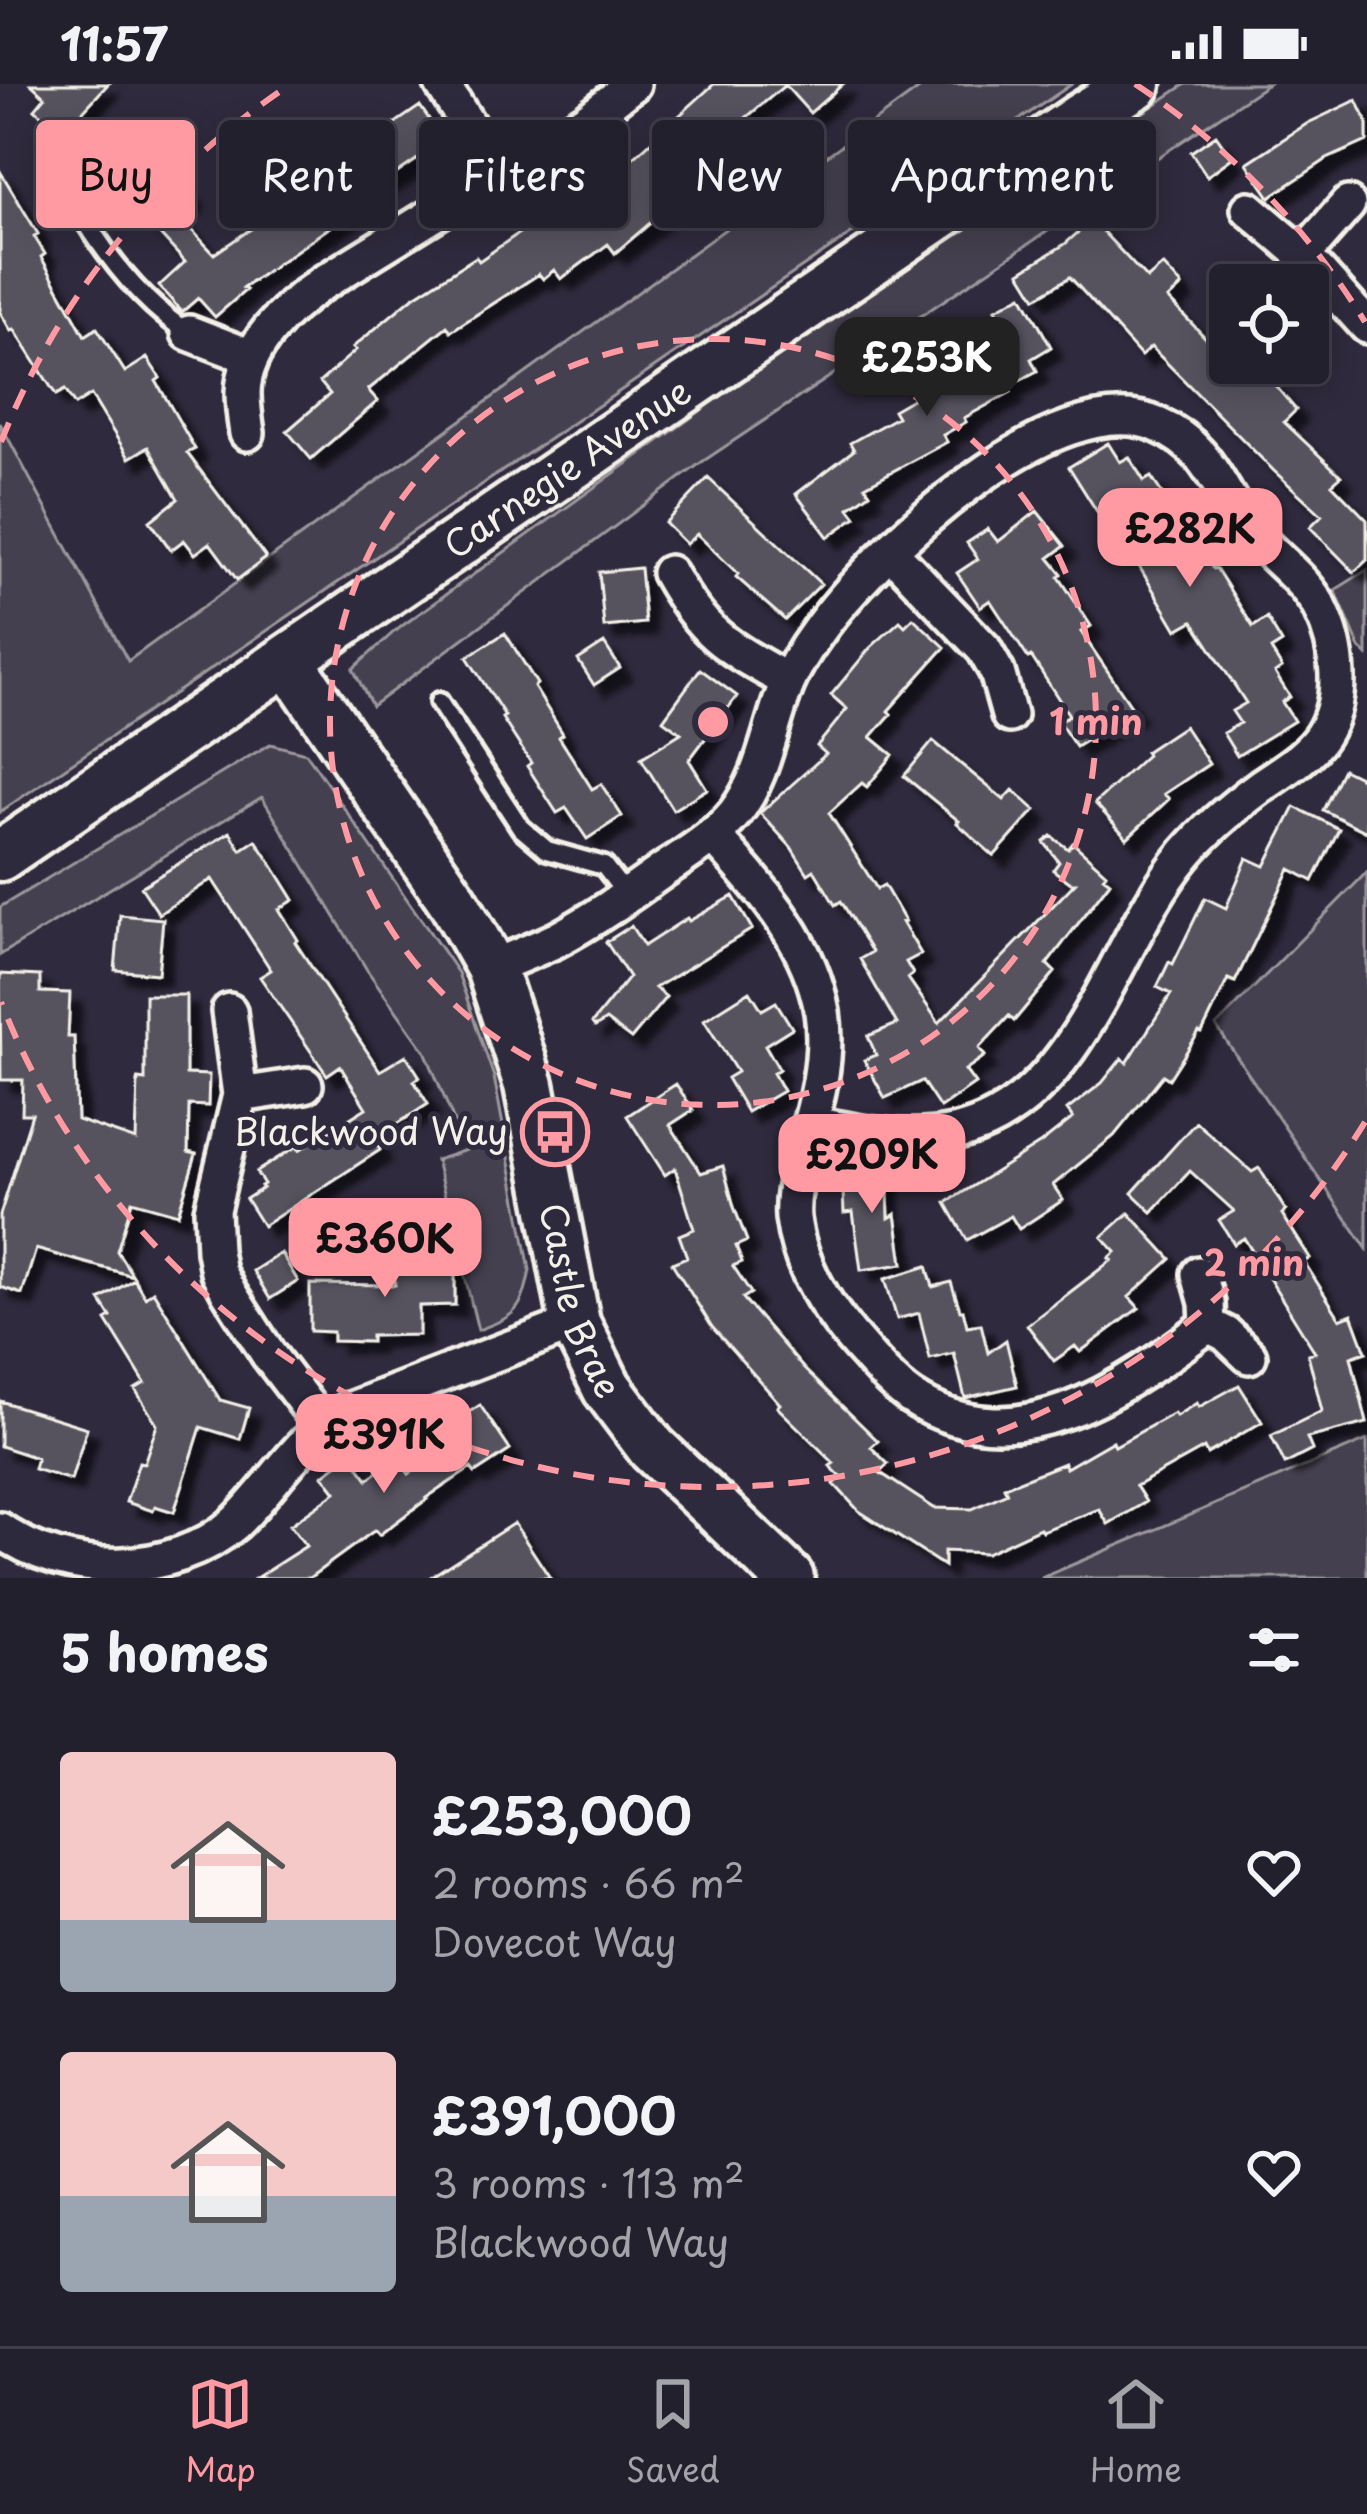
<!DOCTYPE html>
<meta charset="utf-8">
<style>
:root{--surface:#23202e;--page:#2b2836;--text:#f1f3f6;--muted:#a3a3aa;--line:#403e4a;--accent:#ff9aa2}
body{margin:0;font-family:"Playpen Sans",sans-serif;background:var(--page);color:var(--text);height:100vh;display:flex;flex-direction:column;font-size:45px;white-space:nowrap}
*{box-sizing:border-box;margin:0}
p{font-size:39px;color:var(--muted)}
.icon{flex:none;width:66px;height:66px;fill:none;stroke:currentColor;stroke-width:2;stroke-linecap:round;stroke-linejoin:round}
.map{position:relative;height:1494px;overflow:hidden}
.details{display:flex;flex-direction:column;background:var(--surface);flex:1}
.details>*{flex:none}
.guide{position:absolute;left:36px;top:36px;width:1296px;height:108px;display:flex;gap:24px}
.tools{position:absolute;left:1209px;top:180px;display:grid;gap:24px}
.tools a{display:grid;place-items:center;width:120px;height:120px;border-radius:12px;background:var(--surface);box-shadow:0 6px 30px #0003,0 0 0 3px var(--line);font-size:60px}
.price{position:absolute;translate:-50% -102px;padding:0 27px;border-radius:24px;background:var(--accent);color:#111;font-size:39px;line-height:78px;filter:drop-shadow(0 3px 6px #0008)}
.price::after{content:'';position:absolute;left:50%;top:72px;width:36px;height:27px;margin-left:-18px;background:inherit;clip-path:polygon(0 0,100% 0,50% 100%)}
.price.current{background:#222;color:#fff}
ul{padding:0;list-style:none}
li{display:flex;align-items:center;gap:36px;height:300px;padding:0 60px}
li span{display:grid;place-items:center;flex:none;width:336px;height:240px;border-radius:12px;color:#555}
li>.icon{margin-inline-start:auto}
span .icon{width:144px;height:144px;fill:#fffc;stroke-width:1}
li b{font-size:51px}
h2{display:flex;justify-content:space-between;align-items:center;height:144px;padding:0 60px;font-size:51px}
.tag{padding:0 42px;border-radius:12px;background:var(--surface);box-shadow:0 6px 30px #0003,0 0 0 3px var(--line);font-size:42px;line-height:108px}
.tag.current{background:var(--accent);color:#111}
.status{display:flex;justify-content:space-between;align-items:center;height:84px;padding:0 60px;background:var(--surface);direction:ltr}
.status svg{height:33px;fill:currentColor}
.tab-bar{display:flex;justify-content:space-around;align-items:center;height:168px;border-top:3px solid var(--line);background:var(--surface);font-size:33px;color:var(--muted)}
.tab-bar a{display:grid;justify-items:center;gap:6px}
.tab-bar .current{color:var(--accent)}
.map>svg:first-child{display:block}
</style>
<div class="status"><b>11:57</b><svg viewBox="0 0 49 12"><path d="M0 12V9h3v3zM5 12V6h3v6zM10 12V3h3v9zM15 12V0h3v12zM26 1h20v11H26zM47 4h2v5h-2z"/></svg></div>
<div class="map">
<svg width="1367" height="1494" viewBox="0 0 1367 1494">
<defs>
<filter id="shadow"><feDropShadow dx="11" dy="11" stdDeviation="3" flood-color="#0009"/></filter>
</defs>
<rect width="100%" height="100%" fill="#2f2a3d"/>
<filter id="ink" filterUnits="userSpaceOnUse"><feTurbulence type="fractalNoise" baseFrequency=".00833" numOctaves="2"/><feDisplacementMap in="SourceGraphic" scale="24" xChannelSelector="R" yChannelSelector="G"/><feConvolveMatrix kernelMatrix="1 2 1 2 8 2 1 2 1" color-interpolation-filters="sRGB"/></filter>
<g filter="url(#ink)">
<path fill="#454050" stroke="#9c989c" stroke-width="3" d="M 926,0 L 1072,0 L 0,728 L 0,339 L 128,577 Z
M 1186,0 L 1268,0 L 702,378 L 372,622 L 353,585 L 395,547 L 793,260 Z
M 1367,486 L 1367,571 L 1360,564 L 1335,506 Z
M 270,660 L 306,669 L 458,889 L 494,993 L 530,1186 C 522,1227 516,1232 478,1246 L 436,1076 L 466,1066 L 425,967 L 367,886 L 262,713 L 0,871 L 0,823 Z
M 1367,788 L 1367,1165 L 1216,942 Z
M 1367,1356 L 1367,1494 L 1041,1494 Z"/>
<path fill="#56525f" stroke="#f4f1e8" stroke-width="3" filter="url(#shadow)" d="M 31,0 L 108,0 L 62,50 L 35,25 L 45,13 Z
M 714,0 L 843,0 L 810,29 L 785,1 L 710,64 L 722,78 L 615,169 L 608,160 L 561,195 L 554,186 L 543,195 L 539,190 L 451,247 L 447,242 L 368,306 L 378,317 L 311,375 L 287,347 L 330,310 L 320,298 L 356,266 L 353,263 L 412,214 L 476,173 L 479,177 L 552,126 L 558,134 L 636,71 Z
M 1357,16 L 1367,38 L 1367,57 L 1327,75 L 1270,113 L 1247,79 L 1308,39 Z
M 420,22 L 444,57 L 356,117 L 360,122 L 243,204 L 246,206 L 215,233 L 198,214 L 182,228 L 159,202 L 185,178 L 122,109 L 128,104 L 110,85 L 137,60 L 149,73 L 153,70 L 193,113 L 176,129 L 214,170 L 307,107 L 300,96 L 343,68 L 346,73 Z
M 1216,51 L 1232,74 L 1207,92 L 1191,68 Z
M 0,87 L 38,150 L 34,152 L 45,170 L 41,173 L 85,252 L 97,244 L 125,288 L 147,274 L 160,294 L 156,297 L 195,365 L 187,369 L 266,474 L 237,496 L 210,459 L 195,470 L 184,456 L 171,466 L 150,437 L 178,415 L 148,363 L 129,374 L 91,311 L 75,321 L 65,306 L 56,311 L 14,245 L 11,247 L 0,228 Z
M 1092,136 L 1147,195 L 1163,181 L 1182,202 L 1168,215 L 1230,279 L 1256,279 L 1296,326 L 1284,338 L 1341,392 L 1332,400 L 1367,436 L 1367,476 L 1354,488 L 1310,443 L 1322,431 L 1274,387 L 1151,263 L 1141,272 L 1070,193 L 1036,214 L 1020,188 L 1065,160 Z
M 1022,211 L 1051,263 L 1031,275 L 1037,287 L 1008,303 L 1011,308 L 964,334 L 966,338 L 943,351 L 947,358 L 865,402 L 870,409 L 849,424 L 856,433 L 828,453 L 796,410 L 854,366 L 850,359 L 897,333 L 893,326 L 1003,262 L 995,247 L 1005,241 L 996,225 Z
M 1108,359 L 1120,378 L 1129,373 L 1144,397 L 1151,393 L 1213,485 L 1216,484 L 1253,543 L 1267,534 L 1282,559 L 1271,566 L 1282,584 L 1275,589 L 1290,613 L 1282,618 L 1294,637 L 1237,672 L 1223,649 L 1240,639 L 1232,627 L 1246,619 L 1193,537 L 1177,546 L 1124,457 L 1118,461 L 1069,383 Z
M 708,394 L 821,500 L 785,536 L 736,493 L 738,490 L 697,450 L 686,460 L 665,439 Z
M 1037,427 L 1065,462 L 1049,474 L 1062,490 L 1059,493 L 1091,542 L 1081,548 L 1134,626 L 1076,663 L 1059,638 L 1069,631 L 1031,572 L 1028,574 L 990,516 L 980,523 L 957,489 L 978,475 L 967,459 L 988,445 L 998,458 Z
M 640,484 L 645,539 L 604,543 L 599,488 Z
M 913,534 L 945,563 L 888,627 L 891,630 L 871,653 L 893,671 L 867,703 L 862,699 L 829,729 L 877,805 L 884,801 L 905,837 L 902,838 L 921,870 L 906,878 L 913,890 L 908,894 L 939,939 L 1075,799 L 1071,799 L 1053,786 L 1059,778 L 1044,758 L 1051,752 L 1068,765 L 1073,759 L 1106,789 L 1103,793 L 1110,798 L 1047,880 L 1055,888 L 1014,937 L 1009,932 L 979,964 L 985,972 L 965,986 L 975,1000 L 940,1024 L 922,997 L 885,1014 L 864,976 L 876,971 L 868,952 L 897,940 L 860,875 L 872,868 L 841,817 L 835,821 L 814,786 L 808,790 L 791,763 L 760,729 L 826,670 L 817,662 L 847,625 L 831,611 L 870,564 L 900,537 L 905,542 Z
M 505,549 L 537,600 L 534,603 L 563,650 L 559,653 L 592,705 L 601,700 L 622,732 L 587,755 L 566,724 L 557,729 L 527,682 L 531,679 L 502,634 L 505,632 L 467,573 Z
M 604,559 L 620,584 L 594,601 L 578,576 Z
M 700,585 L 737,612 L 689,676 L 707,705 L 673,726 L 641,674 L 681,649 L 663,636 Z
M 1184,642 L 1209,680 L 1164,710 L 1169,715 L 1127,754 L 1095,719 L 1147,671 L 1145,668 Z
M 933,657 L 1004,716 L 1013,706 L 1035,726 L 994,772 L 957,739 L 959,737 L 904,692 Z
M 1343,685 L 1367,697 L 1367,748 L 1323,726 Z
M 1295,723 L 1339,745 L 1313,797 L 1290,785 L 1235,898 L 1228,895 L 1202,949 L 1199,948 L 1169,995 L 1163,991 L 1114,1052 L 1053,1101 L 1063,1116 L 1019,1145 L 1011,1132 L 967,1156 L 946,1119 L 1041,1059 L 1073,1034 L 1067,1026 L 1102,999 L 1122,974 L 1127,979 L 1171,910 L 1157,903 L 1169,878 L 1173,880 L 1205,814 L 1226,824 L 1247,774 L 1265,782 Z
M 230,748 L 241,766 L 256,756 L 276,787 L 294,816 L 279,825 L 298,856 L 295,858 L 380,987 L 406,971 L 420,993 L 414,997 L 428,1020 L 374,1055 L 380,1066 L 263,1142 L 246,1115 L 263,1104 L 261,1102 L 264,1100 L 256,1088 L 297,1062 L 299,1066 L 366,1024 L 340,982 L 327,991 L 260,893 L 271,886 L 212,795 L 159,830 L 141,803 Z
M 733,812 L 752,845 L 655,904 L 666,913 L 631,955 L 606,936 L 595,943 L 592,939 L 629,893 L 606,858 L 631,842 L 644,862 L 687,834 L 689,837 Z
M 120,831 L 163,835 L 158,890 L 115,886 Z
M 0,890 L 40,892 L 40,908 L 70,909 L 68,953 L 74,953 L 77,1036 L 136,1056 L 138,995 L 145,996 L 145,911 L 186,911 L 186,990 L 209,991 L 208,1022 L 189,1021 L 188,1068 L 196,1070 L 178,1130 L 132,1117 L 117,1167 L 133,1192 L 36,1165 L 22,1210 L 0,1203 L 0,1131 L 32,1030 L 22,1030 L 23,996 L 1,996 Z
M 750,907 L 762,926 L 776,918 L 792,944 L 765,961 L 779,985 L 773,989 L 783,1007 L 747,1028 L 727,994 L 737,988 L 704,936 Z
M 676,1000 L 693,1026 L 670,1041 L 701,1089 L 723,1082 L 734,1123 L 747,1157 L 736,1162 L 742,1178 L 733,1182 L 751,1209 L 743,1214 L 804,1285 L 878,1357 L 871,1363 L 888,1380 L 879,1388 L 934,1424 L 972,1425 L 1007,1409 L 1004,1403 L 1064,1379 L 1066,1384 L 1113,1357 L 1115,1362 L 1174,1329 L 1176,1332 L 1197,1319 L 1199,1323 L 1239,1301 L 1262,1338 L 1207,1370 L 1204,1364 L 1136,1402 L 1146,1418 L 1108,1440 L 1099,1425 L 1042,1447 L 1040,1444 L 986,1469 L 944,1467 L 944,1482 L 859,1427 L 834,1400 L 841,1393 L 830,1382 L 834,1379 L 777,1323 L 780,1320 L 712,1243 L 672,1179 L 687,1173 L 679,1151 L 694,1145 L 675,1084 L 665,1091 L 627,1032 Z
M 1196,1038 L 1252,1088 L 1259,1084 L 1286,1127 L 1282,1130 L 1310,1174 L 1304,1178 L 1340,1235 L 1352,1230 L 1366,1268 L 1351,1273 L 1367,1339 L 1307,1354 L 1312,1366 L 1285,1380 L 1271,1352 L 1322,1327 L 1308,1270 L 1315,1268 L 1244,1154 L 1234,1160 L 1219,1136 L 1234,1127 L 1190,1087 L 1152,1128 L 1132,1109 Z
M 887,1081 L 889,1134 L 896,1130 L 903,1180 L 861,1186 L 853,1128 L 844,1129 L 842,1083 Z
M 1129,1129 L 1171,1175 L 1129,1213 L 1139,1224 L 1080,1268 L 1075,1262 L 1054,1277 L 1027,1241 L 1112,1176 L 1109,1174 L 1116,1168 L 1102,1153 Z
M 455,1168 L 455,1221 L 419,1222 L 419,1251 L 371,1252 L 371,1258 L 333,1257 L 333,1248 L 310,1247 L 310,1200 L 395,1201 L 395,1169 Z
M 281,1169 L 298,1197 L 270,1215 L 253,1187 Z
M 927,1182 L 933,1203 L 951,1198 L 960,1226 L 963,1226 L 967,1242 L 981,1240 L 988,1269 L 1006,1256 L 1017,1302 L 965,1314 L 954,1269 L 930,1275 L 919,1229 L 897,1235 L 885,1195 Z
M 134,1195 L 145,1213 L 153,1207 L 220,1316 L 249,1324 L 240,1355 L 201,1343 L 174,1428 L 155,1422 L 153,1427 L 126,1418 L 139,1378 L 144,1379 L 157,1341 L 135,1305 L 145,1299 L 106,1236 L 111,1233 L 100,1216 Z
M 0,1317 L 87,1344 L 71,1396 L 34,1385 L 37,1374 L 0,1362 Z
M 480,1321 L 510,1366 L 475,1389 L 471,1384 L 426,1414 L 427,1415 L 379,1451 L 375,1446 L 309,1494 L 256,1494 L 306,1462 L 290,1441 L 336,1408 L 323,1391 L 350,1371 L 368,1395 L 397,1374 L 409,1390 L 454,1360 L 444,1344 Z
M 514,1439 L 550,1494 L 429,1494 Z"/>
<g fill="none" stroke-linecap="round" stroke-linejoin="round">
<g stroke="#f4f1e8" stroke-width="26">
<path id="lane" d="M 86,138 C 113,181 146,222 189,249
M 439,618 L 521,744 L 547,766 L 604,782 L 627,812"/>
</g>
<g stroke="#f4f1e8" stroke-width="42">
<path id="street" d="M 442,0 L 499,90
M 1249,125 L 1303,171 L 1367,242
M 1303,171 L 1348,120
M 189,249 L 251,273
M 247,349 C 245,336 243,322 243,309 C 244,263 286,224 321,200 L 587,36 L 633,0
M 890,467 L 984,565 L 997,588 L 1009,631
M 669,489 C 705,553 726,562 788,597
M 714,752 C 760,804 810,856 822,928 C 829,973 816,1020 804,1063 C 799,1086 791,1110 793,1134 C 799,1182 828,1227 859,1262 C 875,1280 891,1299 911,1313 C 1016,1382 1124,1304 1208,1241
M 491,884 C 513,874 535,866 556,856 C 594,836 630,810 665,785 C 690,768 715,753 735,729 C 765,691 769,644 787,600 C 794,583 806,564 817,549 C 871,472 1056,296 1158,341 C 1211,364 1216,403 1248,444 C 1270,472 1305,493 1321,526 C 1339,563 1345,615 1322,651 C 1308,673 1281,688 1261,702 C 1234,722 1208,743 1186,769 C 1119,849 1091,981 996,1033 C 936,1066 873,1052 810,1039
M 229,927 L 240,1011 L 212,1126 L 214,1167 L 218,1188 L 228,1207 L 268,1270 L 322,1341
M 240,1011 L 305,1001
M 1199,1190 L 1207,1219 L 1208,1241 L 1226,1250 L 1249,1272
M 0,1446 C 66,1494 172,1494 235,1439 C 273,1402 298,1356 344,1328 L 575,1239"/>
</g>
<g stroke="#f4f1e8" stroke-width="57">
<g id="secondary">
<path id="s1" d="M 288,576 L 453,817 L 491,884 L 529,1001 L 575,1239 L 607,1304 L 652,1364 L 789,1494"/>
<path id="s2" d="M 0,772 L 1079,35 L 1136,0"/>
</g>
</g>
<use href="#lane" stroke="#2f2a3d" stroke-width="16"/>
<use href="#street" stroke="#2f2a3d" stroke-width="33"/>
<use href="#secondary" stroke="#2f2a3d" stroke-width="48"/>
</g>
</g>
<g fill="none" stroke="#ff9aa2" stroke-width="6" stroke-dasharray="21 15">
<circle cx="713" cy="638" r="383"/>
<path d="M1365 1038A765 765 0 0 1 1 918M1 358A765 765 0 0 1 291 0M1135 0A765 765 0 0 1 1365 238"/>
</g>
<defs>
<g id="bus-ring" transform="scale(3.45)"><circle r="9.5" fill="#2f2a3d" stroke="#ff9aa2" stroke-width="1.5"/><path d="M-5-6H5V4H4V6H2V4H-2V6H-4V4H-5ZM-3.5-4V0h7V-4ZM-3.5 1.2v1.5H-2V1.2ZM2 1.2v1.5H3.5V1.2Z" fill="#ff9aa2"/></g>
</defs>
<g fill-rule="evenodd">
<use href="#bus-ring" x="555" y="1048"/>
</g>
<g text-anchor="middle" stroke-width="10" stroke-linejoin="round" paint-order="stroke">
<g font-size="36" fill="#f4f1e8" stroke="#2f2a3d">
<text dy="13" stroke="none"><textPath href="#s2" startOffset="687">Carnegie Avenue</textPath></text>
<text dy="13" stroke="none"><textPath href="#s1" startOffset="714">Castle Brae</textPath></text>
</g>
<g font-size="36" fill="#f4f1e8" stroke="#2f2a3d" text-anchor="end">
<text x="508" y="1061">Blackwood Way</text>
</g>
</g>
<circle cx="713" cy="638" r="18" fill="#ff9aa2" stroke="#2f2a3d" stroke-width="6"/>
<g font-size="36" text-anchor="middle" font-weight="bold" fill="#ff9aa2" stroke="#2f2a3d" stroke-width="10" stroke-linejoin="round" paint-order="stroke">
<text x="1096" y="651">1 min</text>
<text x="1254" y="1192">2 min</text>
</g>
</svg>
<div class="tools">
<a><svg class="icon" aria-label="locate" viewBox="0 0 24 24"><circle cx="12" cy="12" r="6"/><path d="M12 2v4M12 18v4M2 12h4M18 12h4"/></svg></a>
</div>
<b class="price current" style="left:927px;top:335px">£253K</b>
<b class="price" style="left:1190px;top:506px">£282K</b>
<b class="price" style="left:872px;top:1132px">£209K</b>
<b class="price" style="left:385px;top:1216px">£360K</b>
<b class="price" style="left:384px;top:1412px">£391K</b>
<div class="guide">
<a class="tag current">Buy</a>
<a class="tag">Rent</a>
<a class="tag">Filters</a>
<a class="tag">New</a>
<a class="tag">Apartment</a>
</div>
</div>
<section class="details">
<h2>5 homes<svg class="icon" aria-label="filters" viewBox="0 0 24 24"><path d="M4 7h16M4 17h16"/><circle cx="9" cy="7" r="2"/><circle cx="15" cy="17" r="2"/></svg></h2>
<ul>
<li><span style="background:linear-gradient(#f6c9c9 70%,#9aa5b1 0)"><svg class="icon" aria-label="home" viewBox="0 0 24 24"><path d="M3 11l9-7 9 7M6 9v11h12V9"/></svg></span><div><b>£253,000</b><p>2 rooms · 66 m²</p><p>Dovecot Way</p></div><svg class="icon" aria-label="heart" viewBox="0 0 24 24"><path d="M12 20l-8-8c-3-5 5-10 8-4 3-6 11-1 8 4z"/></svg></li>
<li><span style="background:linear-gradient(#f6c9c9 60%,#9aa5b1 0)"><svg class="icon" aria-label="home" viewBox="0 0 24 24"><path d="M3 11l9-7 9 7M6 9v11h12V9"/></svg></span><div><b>£391,000</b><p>3 rooms · 113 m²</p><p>Blackwood Way</p></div><svg class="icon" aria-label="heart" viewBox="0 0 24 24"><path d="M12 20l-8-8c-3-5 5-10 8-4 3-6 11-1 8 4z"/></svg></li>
</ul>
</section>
<nav class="tab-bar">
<a class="current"><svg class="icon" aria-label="map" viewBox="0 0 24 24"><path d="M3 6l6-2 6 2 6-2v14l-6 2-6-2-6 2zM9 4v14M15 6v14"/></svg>Map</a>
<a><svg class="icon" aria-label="saved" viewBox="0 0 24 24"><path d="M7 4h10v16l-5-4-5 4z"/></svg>Saved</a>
<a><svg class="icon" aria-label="home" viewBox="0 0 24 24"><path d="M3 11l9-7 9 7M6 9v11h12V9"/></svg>Home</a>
</nav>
